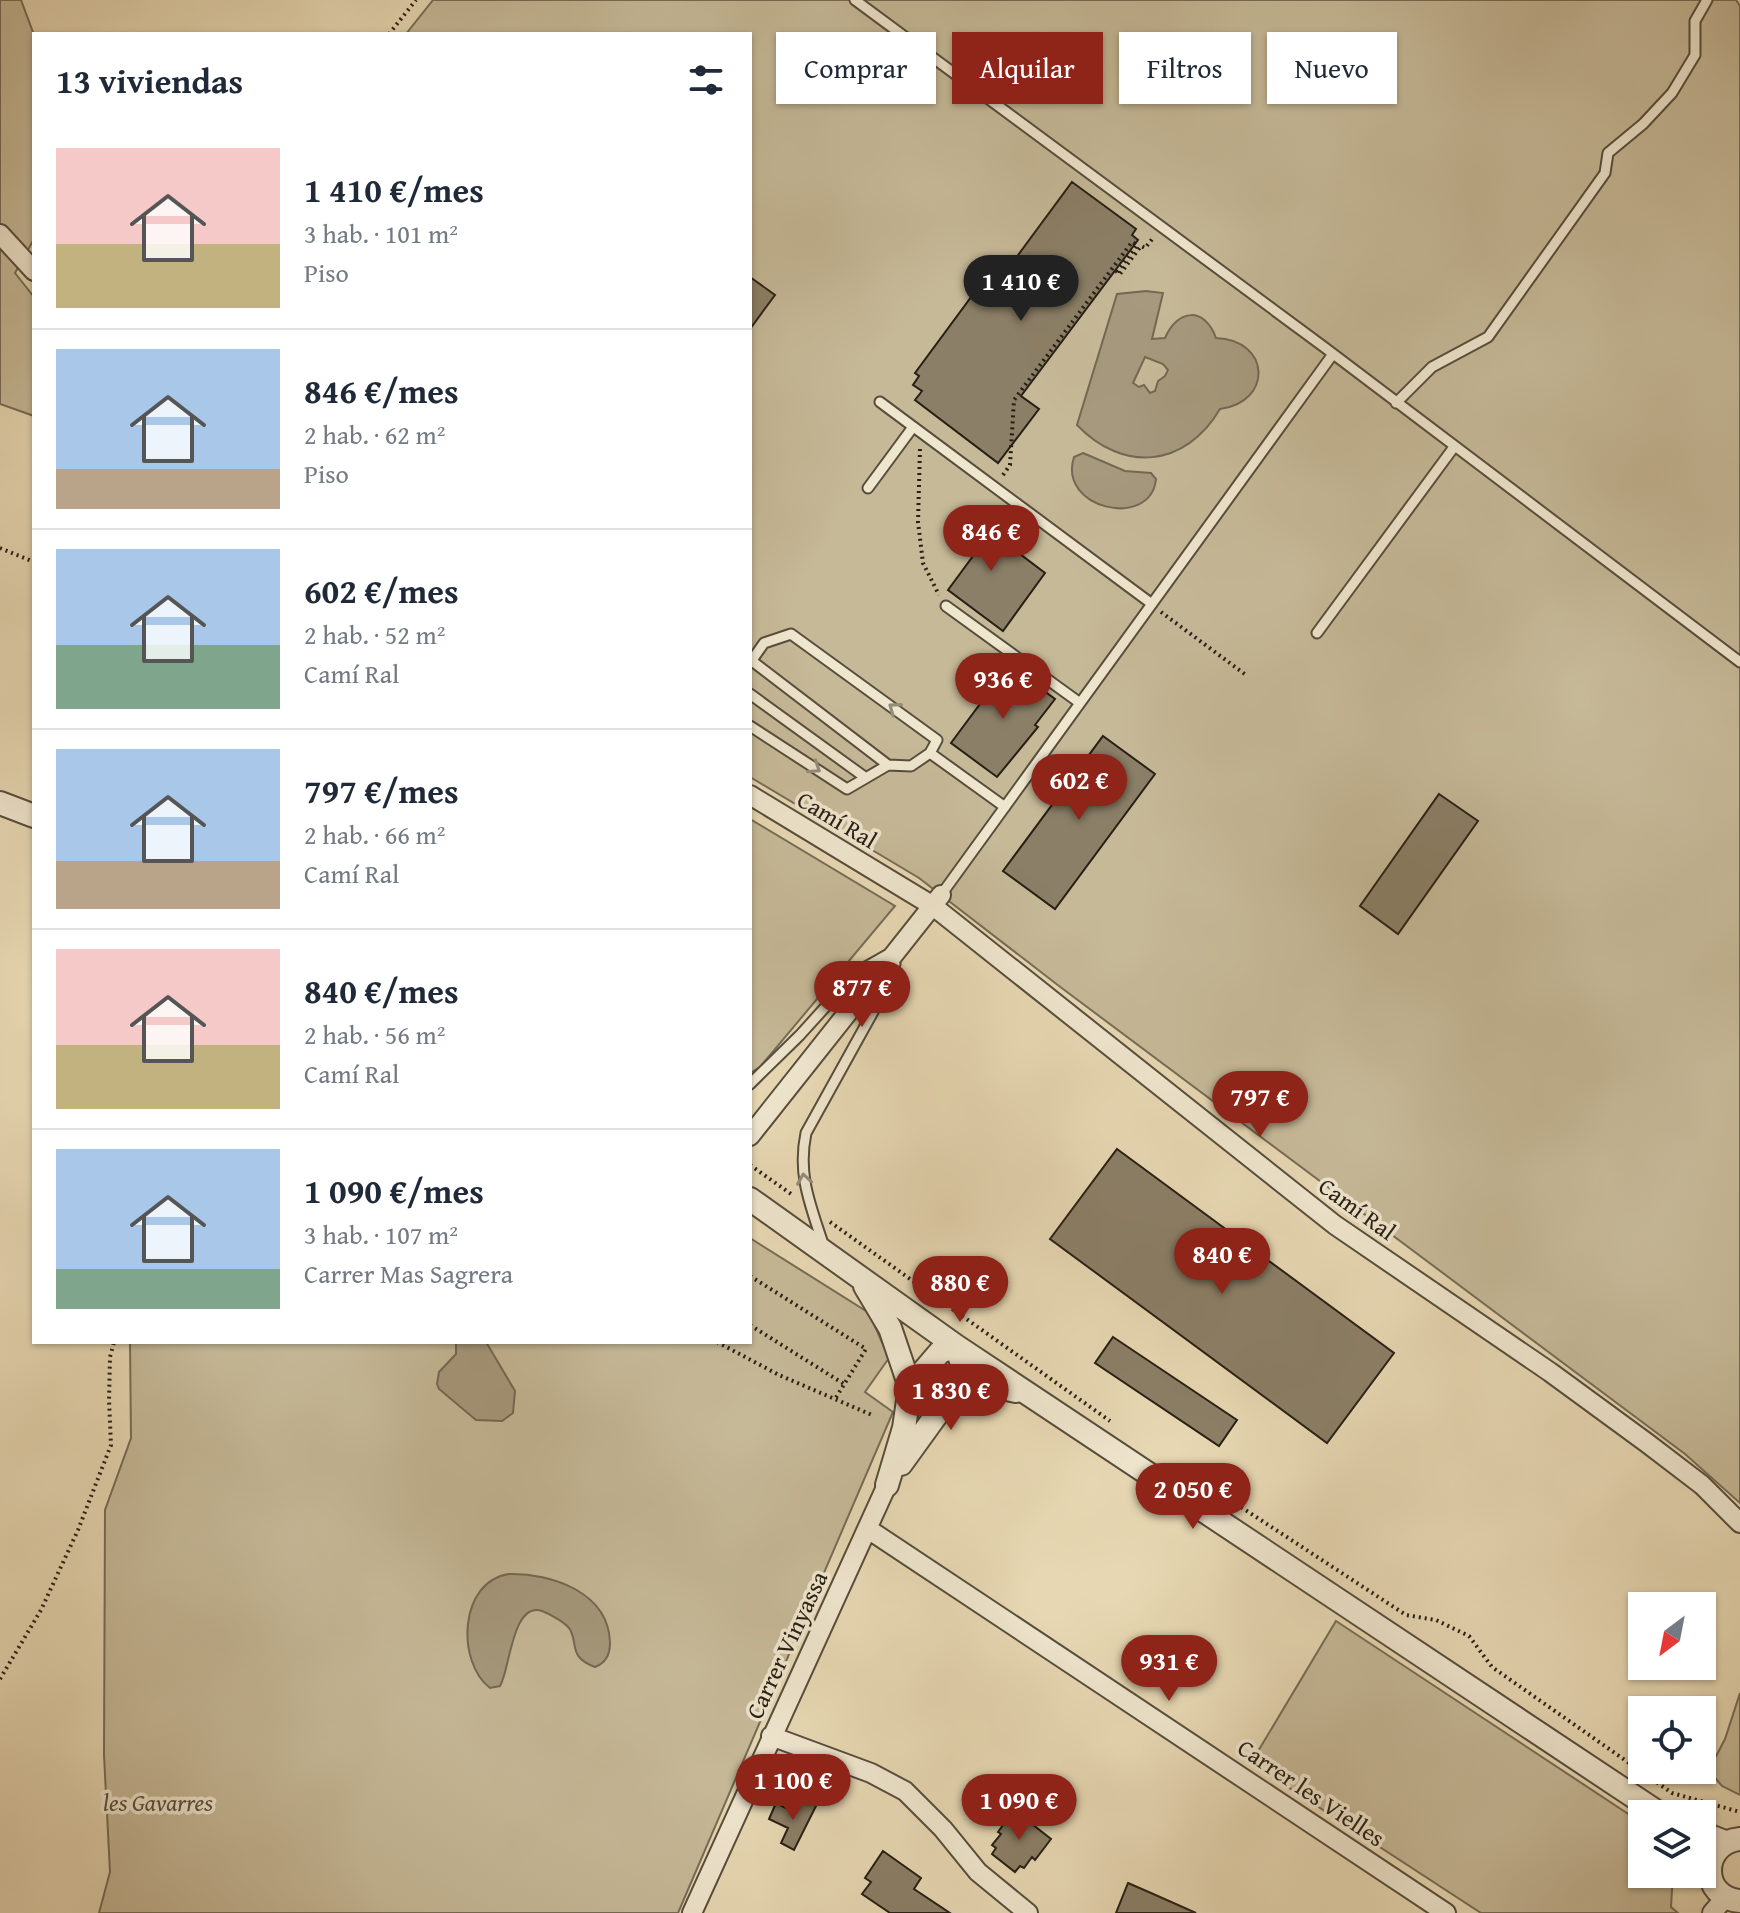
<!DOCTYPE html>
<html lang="es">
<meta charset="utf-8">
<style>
:root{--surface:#fff;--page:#f2f2f3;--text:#1f2937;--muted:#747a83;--line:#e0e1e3;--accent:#8f2418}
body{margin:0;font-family:"Gentium Book Plus",serif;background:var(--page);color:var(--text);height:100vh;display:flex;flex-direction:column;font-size:30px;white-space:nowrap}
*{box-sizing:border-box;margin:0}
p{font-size:26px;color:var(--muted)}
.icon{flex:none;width:44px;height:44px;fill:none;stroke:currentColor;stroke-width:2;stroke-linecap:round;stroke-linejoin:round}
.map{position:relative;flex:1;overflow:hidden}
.drawer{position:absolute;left:32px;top:32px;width:720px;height:1312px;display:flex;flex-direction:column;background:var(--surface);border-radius:0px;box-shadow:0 2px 6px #0004}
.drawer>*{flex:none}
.guide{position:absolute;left:776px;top:32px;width:760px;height:72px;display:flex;gap:16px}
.needle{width:52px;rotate:212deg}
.tools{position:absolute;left:1628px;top:1592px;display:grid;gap:16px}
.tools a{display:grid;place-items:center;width:88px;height:88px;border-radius:0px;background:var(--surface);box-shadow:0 2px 6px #0004;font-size:40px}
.price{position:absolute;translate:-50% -68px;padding:0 18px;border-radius:28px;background:var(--accent);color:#fff;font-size:26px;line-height:52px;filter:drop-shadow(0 2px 4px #0008)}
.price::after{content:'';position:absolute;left:50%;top:48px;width:24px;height:18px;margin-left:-12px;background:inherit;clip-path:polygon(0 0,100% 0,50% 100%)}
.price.current{background:#222;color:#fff}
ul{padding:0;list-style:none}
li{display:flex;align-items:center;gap:24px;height:200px;padding:0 24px}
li+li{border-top:2px solid var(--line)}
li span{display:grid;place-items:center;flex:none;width:224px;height:160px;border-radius:0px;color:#555}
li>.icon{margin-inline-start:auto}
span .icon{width:96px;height:96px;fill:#fffc;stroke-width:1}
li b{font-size:34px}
h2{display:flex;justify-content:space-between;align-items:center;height:96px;padding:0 24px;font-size:34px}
.tag{padding:0 28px;border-radius:0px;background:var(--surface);box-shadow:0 2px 6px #0004;font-size:28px;line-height:72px}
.tag.current{background:var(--accent);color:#fff}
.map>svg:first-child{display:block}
</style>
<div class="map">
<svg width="1740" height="1913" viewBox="0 0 1740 1913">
<rect width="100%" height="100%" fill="#e7d8b3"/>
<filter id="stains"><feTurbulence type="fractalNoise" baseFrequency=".0025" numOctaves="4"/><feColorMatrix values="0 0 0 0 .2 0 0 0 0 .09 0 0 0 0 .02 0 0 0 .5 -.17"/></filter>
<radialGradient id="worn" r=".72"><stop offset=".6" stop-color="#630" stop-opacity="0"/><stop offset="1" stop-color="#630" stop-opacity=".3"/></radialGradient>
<path fill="#c6b998" stroke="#766c56" stroke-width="2" d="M 0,0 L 21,0 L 34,35 L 34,239 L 15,273 L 34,297 L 34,416 L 0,404 Z
M 433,0 L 1736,0 L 1740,6 L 1740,1503 L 1685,1454 L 1059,986 L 919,878 L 750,777 L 750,34 L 406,34 Z
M 750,819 L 895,906 L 760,1067 L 750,1073 Z
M 750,1238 L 869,1313 L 889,1358 L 865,1392 L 893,1412 L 678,1913 L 99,1913 L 110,1872 L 104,1755 L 105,1510 L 131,1438 L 130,1342 L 750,1342 Z
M 1336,1621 L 1642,1823 L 1642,1874 L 1673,1874 L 1671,1907 L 1678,1913 L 1481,1913 L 1251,1763 Z
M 1740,1693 L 1740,1795 L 1722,1786 L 1711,1773 L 1712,1764 L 1725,1739 Z"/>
<path fill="#a6997d" stroke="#736853" stroke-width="2" fill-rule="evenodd" d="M 1146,291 L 1163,293 L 1152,339 L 1165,338 C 1178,308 1205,307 1216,338 C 1271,340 1273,402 1220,409 C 1185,468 1123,473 1077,425 L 1117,294 ZM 1145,357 L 1163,364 L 1168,370 L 1165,376 L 1158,381 L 1155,391 L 1150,393 L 1144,385 L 1139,387 L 1133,383 Z
M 1083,453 L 1125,471 L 1151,473 L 1156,479 C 1151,530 1057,509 1074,457 Z
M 456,1342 L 486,1342 L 515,1391 L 513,1413 L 502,1421 L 476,1420 L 439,1389 L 437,1384 L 439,1372 L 456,1354 Z
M 509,1574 C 551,1573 609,1592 610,1643 C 610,1654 606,1663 595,1667 C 567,1657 579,1642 569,1628 C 564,1622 550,1614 542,1611 C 512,1601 510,1670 500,1686 L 490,1688 C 456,1662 459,1581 509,1574 Z"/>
<path fill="#8b7f67" stroke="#271f14" stroke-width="2" d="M 1072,182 L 1136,229 L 1132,235 L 1138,240 L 1021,396 L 1039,409 L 998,463 L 915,400 L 922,391 L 913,385 L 919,376 L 915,373 L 997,262 L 1007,270 Z
M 750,277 L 775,295 L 750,329 Z
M 965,512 L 1045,573 L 1003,631 L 948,590 L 973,556 L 952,549 L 946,537 Z
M 1009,665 L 1055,699 L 1035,725 L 1038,727 L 997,777 L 951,743 Z
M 1103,736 L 1155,774 L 1055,909 L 1003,871 Z
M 1439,794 L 1478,821 L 1398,934 L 1360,906 Z
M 1117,1149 L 1394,1353 L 1327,1443 L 1050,1239 Z
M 1113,1337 L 1237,1420 L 1219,1446 L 1095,1363 Z
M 802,1800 L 816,1806 L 794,1850 L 781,1843 L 788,1828 L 769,1819 L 776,1803 L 795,1813 Z
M 1014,1810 L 1051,1839 L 1035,1860 L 1032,1857 L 1024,1868 L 1020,1866 L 1015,1872 L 992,1854 L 996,1848 L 992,1845 L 1001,1834 L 998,1832 Z
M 883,1851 L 921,1878 L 914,1889 L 950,1913 L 890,1913 L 862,1894 L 871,1882 L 865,1878 Z
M 1128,1883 L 1151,1893 L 1196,1913 L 1116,1913 Z"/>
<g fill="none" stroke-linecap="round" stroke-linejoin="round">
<g stroke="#574d3c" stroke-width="13">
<path id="service" d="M 855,0 L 1324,347 L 1740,662
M 880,402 L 1152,604
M 1396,403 L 1432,367 L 1488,337 L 1605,173 L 1608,153 L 1643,124 L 1672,93 L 1695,55 L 1695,21 L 1707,0
M 868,488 L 913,427
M 946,606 L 1080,703
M 1317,633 L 1454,447
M 752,661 L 888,765
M 750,663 L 764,643 L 791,634 L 937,740 L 930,753 L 1005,807
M 750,694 L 866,778
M 750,726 L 847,789 L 888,765 L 911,766 L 930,753
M 941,895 L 1333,354
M 750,1084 L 800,1035 L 857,972 L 887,955
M 824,1247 C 811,1206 797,1176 806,1133 L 884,992 L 895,964"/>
</g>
<g stroke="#574d3c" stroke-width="22">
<path id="minor" d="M 0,234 L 34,271
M 750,795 L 933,906 L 1335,1225 L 1550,1372 L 1647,1443 L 1702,1485 L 1740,1523
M 750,1136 L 941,895
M 868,1529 L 1446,1913
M 771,1736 L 871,1773 L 905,1791 L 943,1829 L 978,1872 L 1028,1913
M 692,1913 L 887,1485
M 1712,1913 L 1725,1898"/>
</g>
<g stroke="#574d3c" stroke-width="26">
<path id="tertiary" d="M 0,803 L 34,816
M 750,1199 L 956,1346 L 1660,1814
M 865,1286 L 890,1328 L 910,1387 L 904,1428 L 887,1485
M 910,1387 L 940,1352 L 956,1346 L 962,1364 L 953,1392
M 901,1464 L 953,1392 L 988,1385 L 1016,1391
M 1702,1833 L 1725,1842
M 1740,1839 C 1700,1843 1700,1898 1740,1901"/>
</g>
<path stroke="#271f14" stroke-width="4" stroke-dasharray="2 4" stroke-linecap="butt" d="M 389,34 L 416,0
M 920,449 L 918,522 L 923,563 L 939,595
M 1003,475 L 1010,465 L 1014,400 L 1132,242 L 1137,245 L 1117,272 L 1120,274 L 1141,246 L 1145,248 L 1153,238
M 0,548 L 34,562
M 1161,612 L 1246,675
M 750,1165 L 794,1196
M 830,1222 L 1110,1421
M 750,1276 L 866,1349 L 835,1399
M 750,1325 L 844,1384
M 717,1342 L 779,1375 L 872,1415
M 1221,1494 L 1406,1615 L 1436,1620 L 1469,1636 L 1492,1667 L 1672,1793 L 1740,1812
M 0,1679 L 41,1610 L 78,1530 L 111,1445 L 109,1400 L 110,1357 L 114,1342"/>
<use href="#service" stroke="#efe6ce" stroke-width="9"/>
<use href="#minor" stroke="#efe6ce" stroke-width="18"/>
<use href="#tertiary" stroke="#efe6ce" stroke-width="22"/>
</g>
<defs><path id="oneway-chevron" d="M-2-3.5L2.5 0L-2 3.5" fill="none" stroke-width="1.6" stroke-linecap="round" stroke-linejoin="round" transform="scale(2)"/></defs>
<g stroke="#958c7a">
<use href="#oneway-chevron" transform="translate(894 708) rotate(-144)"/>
<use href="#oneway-chevron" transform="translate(815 768) rotate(33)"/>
<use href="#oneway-chevron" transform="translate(804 1179) rotate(-99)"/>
</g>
<g text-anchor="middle" stroke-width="7" stroke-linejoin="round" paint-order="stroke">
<g font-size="24" fill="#271f14" stroke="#efe6ce">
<text transform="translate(837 820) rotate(31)" y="8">Camí Ral</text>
<text transform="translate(1357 1209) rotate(36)" y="8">Camí Ral</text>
<text transform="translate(787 1645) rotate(-65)" y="8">Carrer Vinyassa</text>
<text transform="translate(1311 1793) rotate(34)" y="8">Carrer les Vielles</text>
</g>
<g font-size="24" font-style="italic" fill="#574d3c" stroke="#efe6ce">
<text x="158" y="1811">les Gavarres</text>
</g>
</g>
<rect width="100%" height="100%" filter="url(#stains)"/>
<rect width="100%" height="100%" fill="url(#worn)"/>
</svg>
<div class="tools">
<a><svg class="needle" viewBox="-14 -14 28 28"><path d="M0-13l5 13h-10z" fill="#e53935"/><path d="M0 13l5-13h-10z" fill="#747a83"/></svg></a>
<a><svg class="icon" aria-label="locate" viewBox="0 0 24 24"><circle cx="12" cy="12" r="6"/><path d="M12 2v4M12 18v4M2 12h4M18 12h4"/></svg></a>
<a><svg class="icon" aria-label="layers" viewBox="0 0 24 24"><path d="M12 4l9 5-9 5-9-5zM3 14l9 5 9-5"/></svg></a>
</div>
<b class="price current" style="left:1021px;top:323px">1 410 €</b>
<b class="price" style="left:991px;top:573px">846 €</b>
<b class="price" style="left:1003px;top:721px">936 €</b>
<b class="price" style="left:1079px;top:822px">602 €</b>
<b class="price" style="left:862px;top:1029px">877 €</b>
<b class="price" style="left:1260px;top:1139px">797 €</b>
<b class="price" style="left:1222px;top:1296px">840 €</b>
<b class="price" style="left:960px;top:1324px">880 €</b>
<b class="price" style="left:951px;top:1432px">1 830 €</b>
<b class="price" style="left:1193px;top:1531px">2 050 €</b>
<b class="price" style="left:1169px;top:1703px">931 €</b>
<b class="price" style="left:793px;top:1822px">1 100 €</b>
<b class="price" style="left:1019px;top:1842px">1 090 €</b>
<div class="guide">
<a class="tag">Comprar</a>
<a class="tag current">Alquilar</a>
<a class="tag">Filtros</a>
<a class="tag">Nuevo</a>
</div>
<section class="drawer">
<h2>13 viviendas<svg class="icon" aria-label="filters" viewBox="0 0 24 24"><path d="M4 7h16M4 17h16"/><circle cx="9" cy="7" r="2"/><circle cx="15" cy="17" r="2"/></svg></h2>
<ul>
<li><span style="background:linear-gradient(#f6c9c9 60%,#c2b280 0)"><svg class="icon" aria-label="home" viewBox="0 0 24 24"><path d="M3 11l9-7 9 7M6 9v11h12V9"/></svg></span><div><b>1 410 €/mes</b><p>3 hab. · 101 m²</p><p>Piso</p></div></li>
<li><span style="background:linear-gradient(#a9c7e8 75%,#b9a48a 0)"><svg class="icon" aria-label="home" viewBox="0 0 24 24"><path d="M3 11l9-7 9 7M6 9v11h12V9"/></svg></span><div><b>846 €/mes</b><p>2 hab. · 62 m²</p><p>Piso</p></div></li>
<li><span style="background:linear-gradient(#a9c7e8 60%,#7fa58c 0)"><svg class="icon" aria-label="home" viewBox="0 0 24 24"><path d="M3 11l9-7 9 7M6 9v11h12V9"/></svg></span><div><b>602 €/mes</b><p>2 hab. · 52 m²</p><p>Camí Ral</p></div></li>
<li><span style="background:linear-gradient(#a9c7e8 70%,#b9a48a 0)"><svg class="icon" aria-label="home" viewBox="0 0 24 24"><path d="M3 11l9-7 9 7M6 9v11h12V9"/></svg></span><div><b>797 €/mes</b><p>2 hab. · 66 m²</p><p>Camí Ral</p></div></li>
<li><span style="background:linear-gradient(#f6c9c9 60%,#c2b280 0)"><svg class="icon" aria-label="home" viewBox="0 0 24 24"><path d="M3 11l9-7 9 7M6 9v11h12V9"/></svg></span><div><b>840 €/mes</b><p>2 hab. · 56 m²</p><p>Camí Ral</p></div></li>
<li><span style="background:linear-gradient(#a9c7e8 75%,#7fa58c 0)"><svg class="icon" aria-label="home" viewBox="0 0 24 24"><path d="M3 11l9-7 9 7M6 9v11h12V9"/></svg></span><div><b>1 090 €/mes</b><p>3 hab. · 107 m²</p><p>Carrer Mas Sagrera</p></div></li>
</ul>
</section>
</div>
